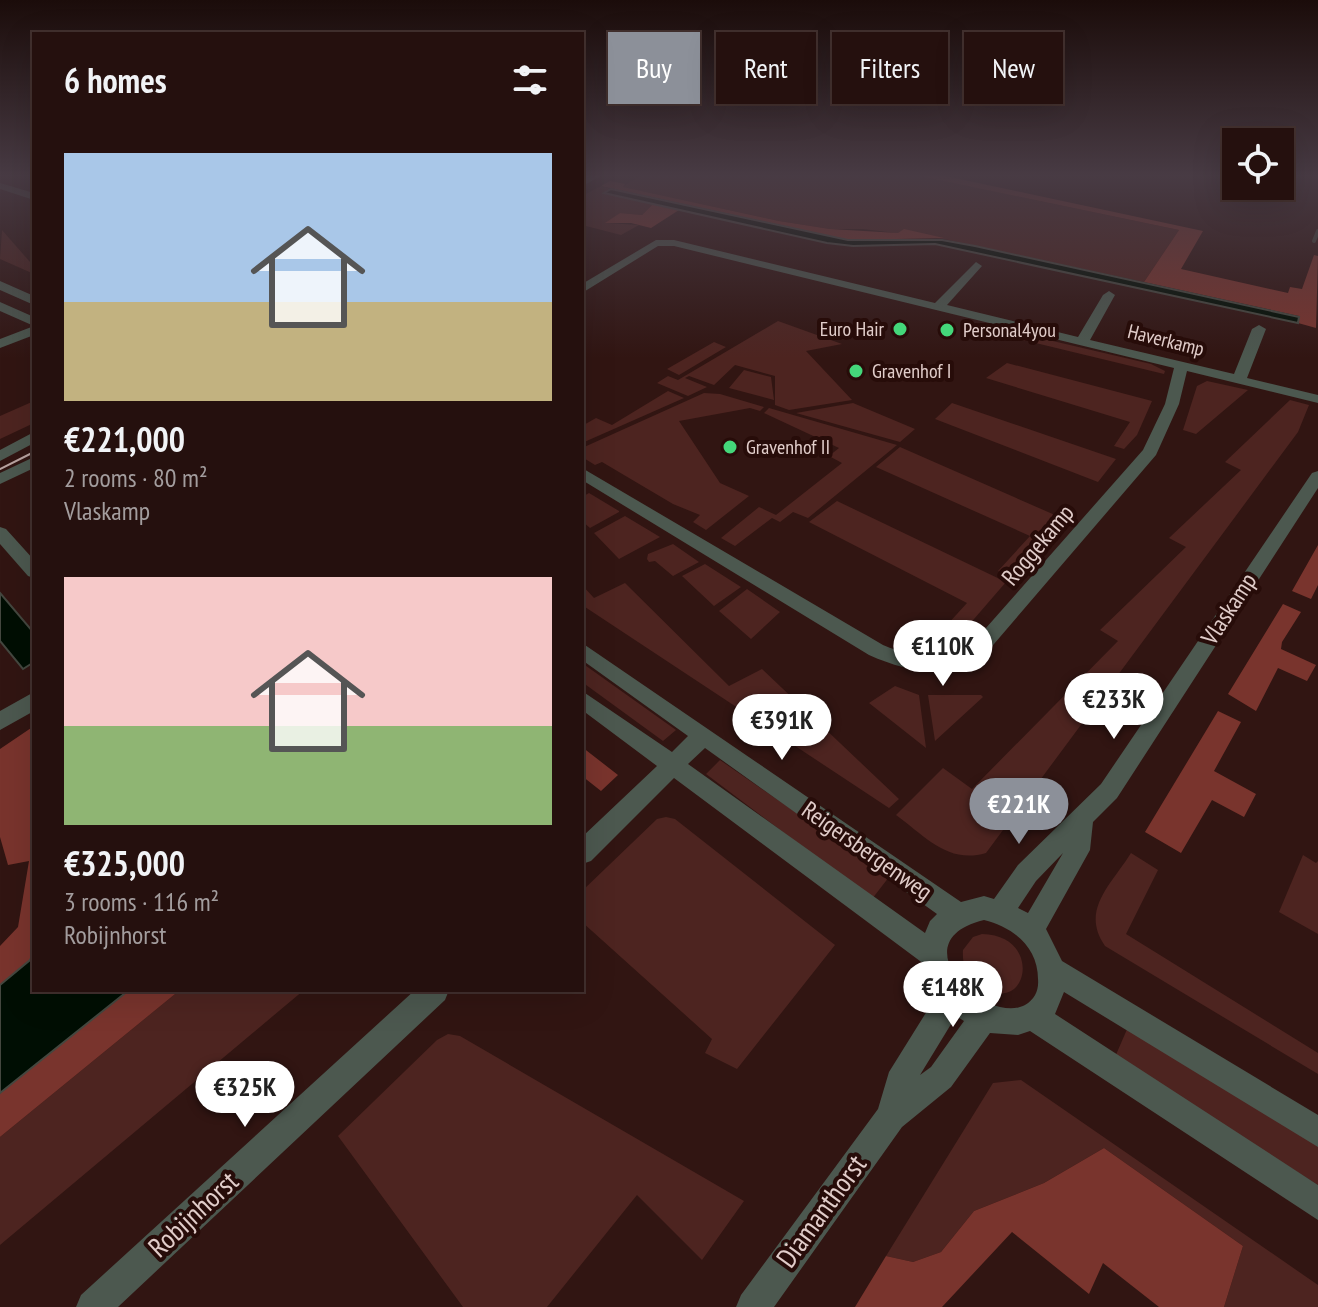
<!DOCTYPE html>
<meta charset="utf-8">
<style>
:root{--surface:#25100e;--page:#2d1917;--text:#f1f3f6;--muted:#a39d9e;--line:#42302e;--accent:#8c9099}
body{margin:0;font-family:"PT Sans Narrow",sans-serif;background:var(--page);color:var(--text);height:100vh;display:flex;flex-direction:column;font-size:30px;white-space:nowrap}
*{box-sizing:border-box;margin:0}
p{font-size:26px;color:var(--muted)}
.icon{flex:none;width:44px;height:44px;fill:none;stroke:currentColor;stroke-width:2;stroke-linecap:round;stroke-linejoin:round}
.map{position:relative;flex:1;overflow:hidden}
.sheet{position:absolute;left:32px;top:32px;width:552px;height:960px;display:flex;flex-direction:column;background:var(--surface);border-radius:0px;box-shadow:0 8px 32px #0002,0 0 0 2px var(--line)}
.sheet>*{flex:none}
.hud{position:absolute;left:608px;top:32px;width:590px;height:72px;display:flex;gap:16px}
.tools{position:absolute;left:1222px;top:128px;display:grid;gap:16px}
.tools a{display:grid;place-items:center;width:72px;height:72px;border-radius:0px;background:var(--surface);box-shadow:0 8px 32px #0002,0 0 0 2px var(--line);font-size:40px}
.price{position:absolute;translate:-50% -68px;padding:0 18px;border-radius:28px;background:#fff;color:#222;font-size:26px;line-height:52px;filter:drop-shadow(0 2px 4px #0008)}
.price::after{content:'';position:absolute;left:50%;top:48px;width:24px;height:18px;margin-left:-12px;background:inherit;clip-path:polygon(0 0,100% 0,50% 100%)}
.price.active{background:var(--accent);color:#fff}
ul{padding:0;list-style:none}
li{display:grid;align-content:center;gap:16px;height:424px;padding:0 32px}
li span{display:grid;place-items:center;height:248px;border-radius:0px;color:#555}
li>.icon{margin-inline-start:auto}
span .icon{width:144px;height:144px;fill:#fffc;stroke-width:1}
li b{font-size:34px}
h2{display:flex;justify-content:space-between;align-items:center;height:96px;padding:0 32px;font-size:34px}
.tag{padding:0 28px;border-radius:0px;background:var(--surface);box-shadow:0 8px 32px #0002,0 0 0 2px var(--line);font-size:28px;line-height:72px}
.tag.active{background:var(--accent);color:#fff}
.map>svg:first-child{display:block}
</style>
<div class="map">
<svg width="1318" height="1307" viewBox="0 0 1318 1307">
<rect width="100%" height="100%" fill="#311512"/>
<path fill="#4d2420" d="M 642,175 L 916,175 L 1179,230 L 1144,282 L 944,239 L 863,229 L 830,229 L 779,221 L 622,187 Z
M 601,186 L 611,189 L 605,193 L 653,204 L 642,215 L 620,213 L 607,223 L 639,225 L 621,235 L 582,225 L 582,196 Z
M 2,230 L 30,262 L 34,262 L 34,274 L 0,259 Z
M 778,321 L 842,344 L 806,351 L 852,400 L 789,410 L 775,405 L 775,376 L 735,365 L 714,385 L 689,376 L 685,378 L 707,387 L 688,396 L 657,383 L 668,376 L 678,380 Z
M 1023,334 L 1151,364 L 1165,371 L 1164,374 L 1015,338 Z
M 714,342 L 726,347 L 679,375 L 667,369 Z
M 1007,363 L 1152,401 L 1137,435 L 1124,449 L 1114,446 L 1130,422 L 986,378 Z
M 744,370 L 771,377 L 774,400 L 729,388 Z
M 1207,381 L 1248,390 L 1196,434 L 1183,430 L 1197,386 Z
M 668,391 L 684,398 L 582,443 L 582,426 L 596,418 L 612,425 Z
M 704,393 L 720,394 L 764,407 L 760,411 L 750,408 L 679,421 L 720,483 L 749,496 L 706,530 L 693,522 L 700,515 L 673,504 L 602,462 L 595,465 L 582,457 L 582,448 Z
M 1290,400 L 1309,405 L 1298,432 L 986,853 C 948,864 926,837 896,815 L 943,768 L 972,789 L 1118,641 L 1100,630 L 1186,547 L 1169,538 L 1241,470 L 1225,462 Z
M 34,401 L 34,423 L 0,439 L 0,416 Z
M 853,403 L 915,429 L 900,442 L 796,413 Z
M 952,403 L 1116,459 L 1098,482 L 935,419 Z
M 769,408 L 897,445 L 808,518 L 793,512 L 780,522 L 772,518 L 735,546 L 721,538 L 759,507 L 776,515 L 842,463 L 829,456 L 839,448 L 764,413 Z
M 900,447 L 1064,519 L 1012,578 L 998,571 L 1030,536 L 876,467 Z
M 589,493 L 619,511 L 619,512 L 590,528 L 582,521 L 582,497 Z
M 837,501 L 1006,582 L 949,648 L 926,648 L 967,603 L 809,522 Z
M 625,516 L 660,537 L 619,559 L 594,533 Z
M 673,544 L 699,562 L 673,576 L 655,561 L 649,562 L 647,559 L 648,554 Z
M 705,564 L 741,587 L 714,606 L 682,576 Z
M 625,583 L 729,686 L 762,669 L 899,799 L 889,808 L 582,605 L 582,585 L 594,598 Z
M 747,589 L 780,612 L 751,639 L 719,611 Z
M 582,663 L 676,730 L 663,741 L 582,682 Z
M 895,686 L 919,695 L 926,748 L 869,703 Z
M 928,695 L 981,695 L 983,697 L 935,741 Z
M 720,760 L 889,877 L 872,899 L 706,774 Z
M 666,817 L 675,819 L 835,945 L 737,1069 L 705,1053 L 712,1039 L 582,922 L 582,891 L 657,819 Z
M 1131,853 L 1158,870 L 1126,934 L 1318,1053 L 1318,1074 L 1105,946 C 1080,910 1111,885 1131,853 Z
M 1303,855 L 1316,863 L 1318,861 L 1318,934 L 1279,912 Z
M 982,934 C 1046,935 1027,1023 977,983 C 966,975 962,964 963,950 L 973,937 Z
M 180,990 L 304,990 L 0,1245 L 0,1137 Z
M 1128,1027 L 1318,1146 L 1318,1185 L 1115,1057 Z
M 448,1034 L 460,1036 L 744,1201 L 702,1260 L 637,1195 L 547,1307 L 463,1307 L 338,1136 L 437,1040 Z
M 1021,1080 L 1318,1285 L 1318,1307 L 1224,1307 L 1243,1246 L 1104,1148 L 1044,1183 L 974,1211 L 941,1252 L 913,1262 L 886,1256 L 993,1083 Z"/>
<path fill="#79342d" d="M 915,175 L 941,175 L 1203,231 L 1181,269 L 1288,293 L 1290,287 L 1302,289 L 1314,255 L 1318,256 L 1316,328 L 1298,323 L 1299,316 L 1144,282 L 1179,230 Z
M 610,181 L 625,184 L 623,187 L 779,221 L 830,229 L 898,233 L 904,229 L 944,238 L 849,240 L 601,186 Z
M 653,204 L 679,210 L 651,228 L 631,223 L 605,223 L 620,213 L 642,215 Z
M 1318,545 L 1318,585 L 1311,599 L 1292,591 Z
M 1283,604 L 1301,612 L 1282,642 L 1281,649 L 1316,665 L 1307,681 L 1278,668 L 1256,711 L 1228,694 Z
M 1218,711 L 1241,722 L 1214,771 L 1256,794 L 1244,817 L 1212,800 L 1181,853 L 1145,832 Z
M 34,726 L 34,952 L 30,960 L 0,985 L 0,946 L 18,927 L 29,861 L 8,865 L 0,837 L 0,749 Z
M 582,747 L 618,775 L 601,791 L 582,776 Z
M 129,990 L 180,990 L 0,1137 L 0,1093 Z
M 1104,1148 L 1243,1246 L 1224,1307 L 1159,1307 L 1103,1263 L 1089,1294 L 1012,1232 L 942,1307 L 855,1307 L 886,1256 L 913,1262 L 941,1252 L 974,1211 L 1044,1183 Z"/>
<path fill="#000e03" stroke="#44473f" stroke-width="2" d="M 611,189 L 848,240 L 942,240 L 975,246 L 1299,317 L 1298,323 L 935,244 L 853,246 L 827,243 L 604,193 Z
M 0,593 L 34,633 L 34,662 L 23,669 L 0,641 Z
M 34,952 L 34,990 L 129,990 L 0,1093 L 0,985 L 30,960 Z"/>
<g fill="none" stroke-linecap="round" stroke-linejoin="round">
<path stroke="#44473f" stroke-width="4" d="M 1314,241 L 1318,231"/>
<path fill="#4c584f" fill-rule="evenodd" d="M 590,175 L 603,175 L 582,186 L 582,179 Z
M 0,183 L 34,193 L 34,200 L 0,189 Z
M 656,240 L 674,240 L 935,303 L 976,262 L 982,266 L 947,305 L 1078,337 L 1103,295 L 1109,291 L 1115,295 L 1090,340 L 1234,374 L 1252,329 L 1259,325 L 1266,329 L 1247,378 L 1318,395 L 1318,403 L 1187,371 L 1179,404 L 1156,455 L 976,665 C 938,677 905,671 869,655 L 582,480 L 582,468 L 883,645 C 909,656 934,660 963,654 L 1143,450 L 1165,404 L 1174,368 L 674,246 L 658,246 L 582,293 L 582,284 Z
M 0,281 L 34,296 L 34,305 L 0,290 Z
M 0,302 L 34,317 L 34,326 L 0,311 Z
M 34,326 L 34,335 L 0,348 L 0,339 Z
M 34,432 L 34,443 L 0,461 L 0,450 Z
M 34,457 L 34,468 L 0,484 L 0,473 Z
M 1318,471 L 1318,488 L 1117,798 L 1093,822 L 1090,850 L 1046,929 L 1062,961 L 1318,1115 L 1318,1147 L 1064,992 L 1055,1014 L 1318,1185 L 1318,1220 L 1030,1031 L 1018,1035 L 990,1033 L 951,1087 L 902,1127 L 774,1307 L 736,1307 L 741,1295 L 878,1109 L 889,1072 L 937,995 L 924,964 L 674,778 L 591,861 L 582,864 L 582,837 L 657,766 L 582,710 L 582,691 L 672,752 L 688,736 L 582,660 L 582,643 L 961,902 L 984,896 L 994,899 L 1018,865 L 1101,784 L 1312,473 ZM 705,748 L 937,914 L 930,921 L 925,933 L 688,764 ZM 1063,853 L 1028,913 L 1018,908 L 1036,881 ZM 984,920 C 1013,927 1038,947 1038,979 C 1039,990 1035,999 1025,1005 C 986,1026 897,941 984,920 ZM 956,1016 L 964,1021 L 931,1067 L 920,1075 Z
M 0,527 L 6,529 L 34,560 L 34,578 L 28,576 L 0,544 Z
M 34,692 L 34,711 L 0,730 L 0,711 Z
M 415,990 L 449,990 L 445,1000 L 118,1307 L 76,1307 L 81,1295 Z"/>
<path stroke="#b8a3a0" stroke-width="2" d="M 582,178 L 588,175
M 0,469 L 34,452"/>
</g>
<linearGradient id="sky" x2="0" y2="1"><stop stop-color="#1b0c0a"/><stop offset="0.49" stop-color="#483b44"/><stop offset="1" stop-color="#483b44" stop-opacity="0"/></linearGradient>
<rect width="1318" height="358" fill="url(#sky)"/>
<g fill="#44d77a" stroke="#270c09" stroke-width="3">
<circle cx="900" cy="329" r="8"/>
<circle cx="947" cy="330" r="8"/>
<circle cx="856" cy="371" r="8"/>
<circle cx="730" cy="447" r="8"/>
</g>
<g text-anchor="middle" stroke-width="8" stroke-linejoin="round" paint-order="stroke">
<g font-size="20" fill="#e1cdca" stroke="#270c09" text-anchor="start">
<text x="884" y="336" text-anchor="end">Euro Hair</text>
<text x="963" y="337">Personal4you</text>
<text x="872" y="378">Gravenhof I</text>
<text x="746" y="454">Gravenhof II</text>
</g>
<g font-size="20" fill="#e1cdca" stroke="#270c09">
<text transform="translate(1166 340) rotate(14)" y="7">Haverkamp</text>
</g>
<g font-size="24" fill="#e1cdca" stroke="#270c09">
<text transform="translate(1038 545) rotate(-50)" y="8">Roggekamp</text>
<text transform="translate(1229 609) rotate(-57)" y="8">Vlaskamp</text>
<text transform="translate(867 851) rotate(35)" y="8">Reigersbergenweg</text>
</g>
<g font-size="28" fill="#e1cdca" stroke="#270c09">
<text transform="translate(821 1211) rotate(-54)" y="10">Diamanthorst</text>
<text transform="translate(193 1214) rotate(-43)" y="10">Robijnhorst</text>
</g>
</g>
</svg>
<div class="tools">
<a><svg class="icon" aria-label="locate" viewBox="0 0 24 24"><circle cx="12" cy="12" r="6"/><path d="M12 2v4M12 18v4M2 12h4M18 12h4"/></svg></a>
</div>
<b class="price" style="left:943px;top:688px">€110K</b>
<b class="price" style="left:1114px;top:741px">€233K</b>
<b class="price" style="left:782px;top:762px">€391K</b>
<b class="price active" style="left:1019px;top:846px">€221K</b>
<b class="price" style="left:953px;top:1029px">€148K</b>
<b class="price" style="left:245px;top:1129px">€325K</b>
<div class="hud">
<a class="tag active">Buy</a>
<a class="tag">Rent</a>
<a class="tag">Filters</a>
<a class="tag">New</a>
</div>
<section class="sheet">
<h2>6 homes<svg class="icon" aria-label="filters" viewBox="0 0 24 24"><path d="M4 7h16M4 17h16"/><circle cx="9" cy="7" r="2"/><circle cx="15" cy="17" r="2"/></svg></h2>
<ul>
<li><span style="background:linear-gradient(#a9c7e8 60%,#c2b280 0)"><svg class="icon" aria-label="home" viewBox="0 0 24 24"><path d="M3 11l9-7 9 7M6 9v11h12V9"/></svg></span><div><b>€221,000</b><p>2 rooms · 80 m²</p><p>Vlaskamp</p></div></li>
<li><span style="background:linear-gradient(#f6c9c9 60%,#8fb573 0)"><svg class="icon" aria-label="home" viewBox="0 0 24 24"><path d="M3 11l9-7 9 7M6 9v11h12V9"/></svg></span><div><b>€325,000</b><p>3 rooms · 116 m²</p><p>Robijnhorst</p></div></li>
</ul>
</section>
</div>
